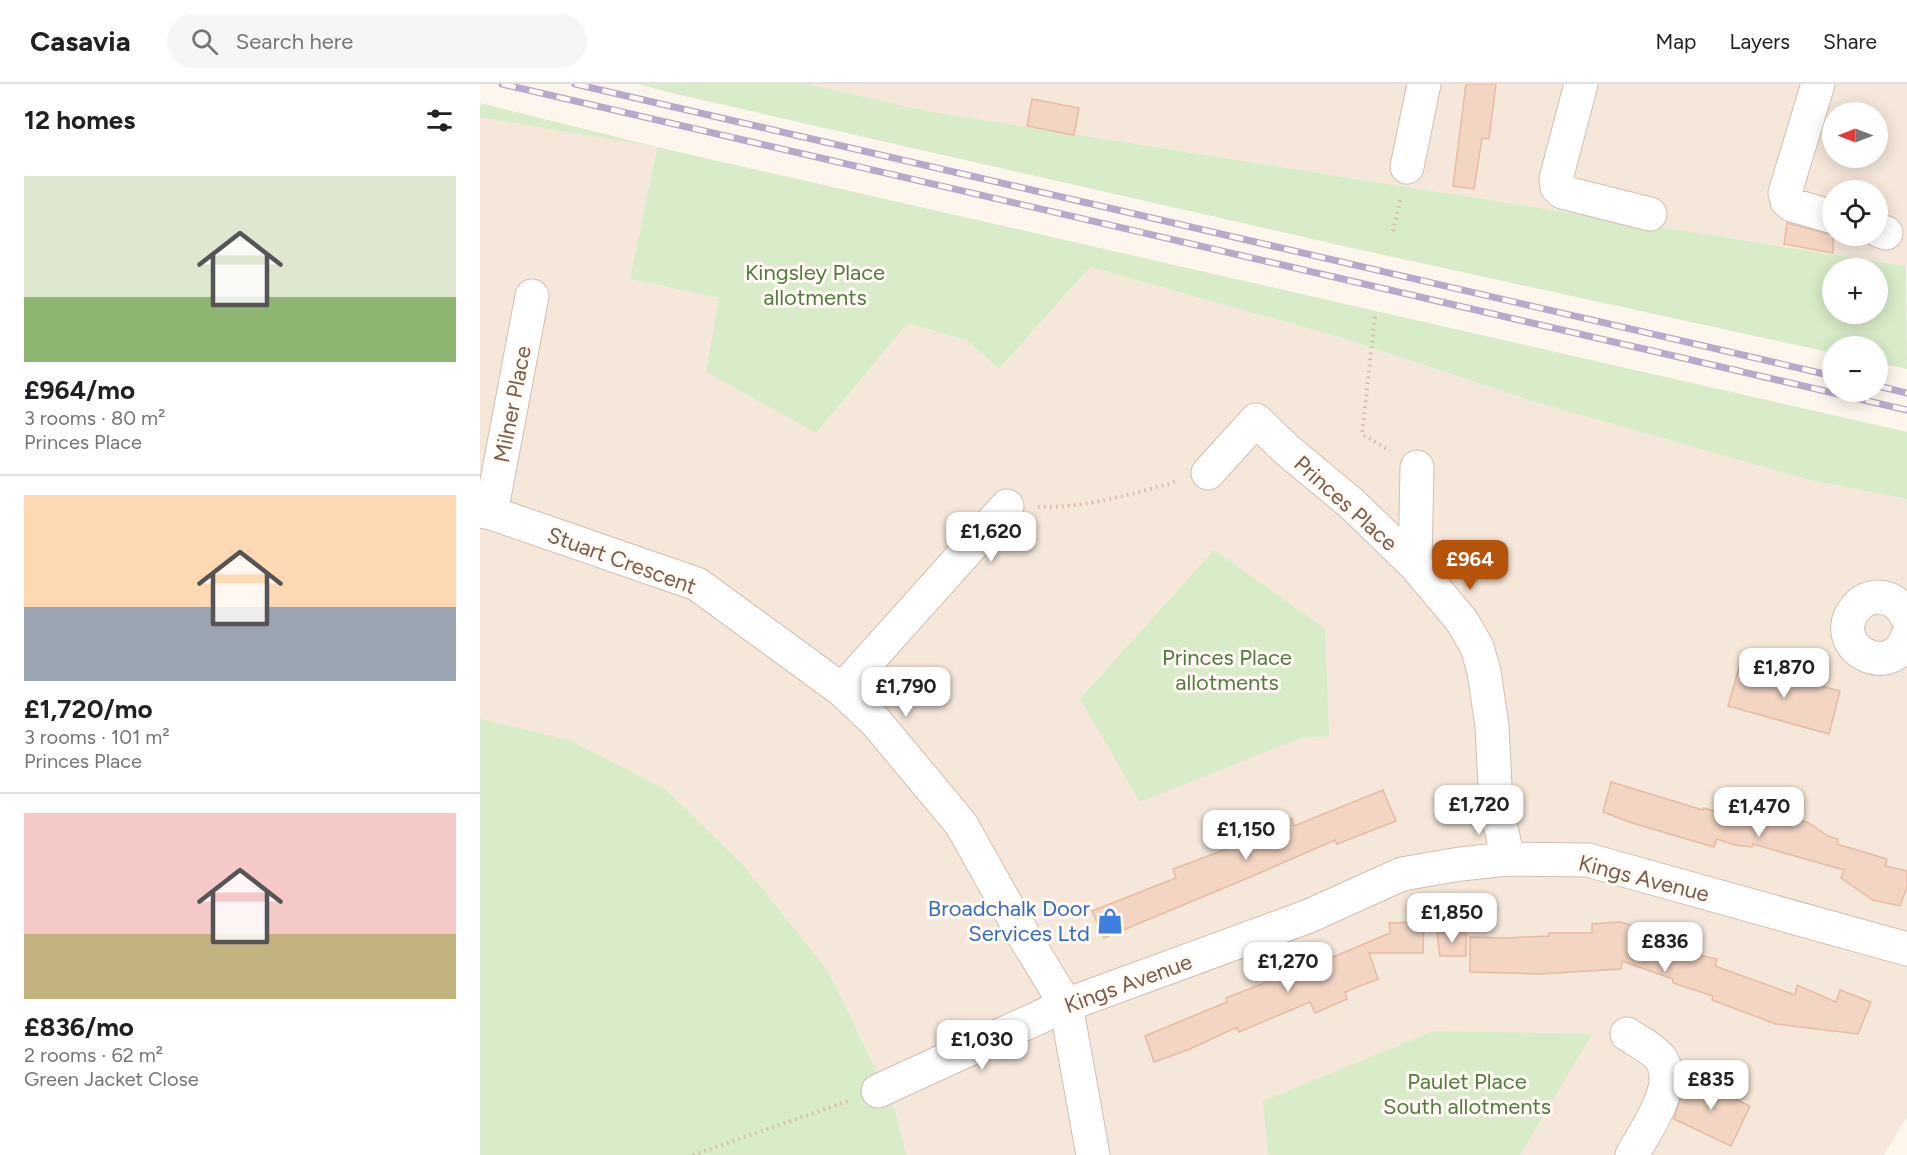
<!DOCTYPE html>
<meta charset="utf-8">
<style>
:root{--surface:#fff;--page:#f6f6f6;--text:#202124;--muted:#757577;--line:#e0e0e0;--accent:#b45309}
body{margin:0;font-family:Figtree,sans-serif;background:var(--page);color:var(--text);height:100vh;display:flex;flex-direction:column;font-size:22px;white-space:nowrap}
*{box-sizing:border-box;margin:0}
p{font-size:20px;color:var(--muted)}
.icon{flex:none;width:33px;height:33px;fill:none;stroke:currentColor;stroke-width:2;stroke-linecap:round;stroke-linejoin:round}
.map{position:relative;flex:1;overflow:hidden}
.details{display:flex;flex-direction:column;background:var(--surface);width:480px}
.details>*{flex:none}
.needle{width:39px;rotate:270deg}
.fabs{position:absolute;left:1342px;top:18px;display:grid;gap:12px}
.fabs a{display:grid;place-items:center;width:66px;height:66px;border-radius:50%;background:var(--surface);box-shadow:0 3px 15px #0003;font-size:30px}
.price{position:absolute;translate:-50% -51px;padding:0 14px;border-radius:12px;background:#fff;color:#222;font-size:20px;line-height:39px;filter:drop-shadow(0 2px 3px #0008)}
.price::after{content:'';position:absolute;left:50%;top:36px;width:18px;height:14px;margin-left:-9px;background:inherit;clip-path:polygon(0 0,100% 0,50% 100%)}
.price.current{background:var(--accent);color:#fff}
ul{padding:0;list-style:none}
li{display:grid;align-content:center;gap:12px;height:318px;padding:0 24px}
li+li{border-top:2px solid var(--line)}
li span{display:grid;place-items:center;height:186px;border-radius:0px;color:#555}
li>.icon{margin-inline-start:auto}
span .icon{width:108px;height:108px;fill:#fffc;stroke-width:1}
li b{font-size:26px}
h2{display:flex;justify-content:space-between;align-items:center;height:72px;padding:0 24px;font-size:26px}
header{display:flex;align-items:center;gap:36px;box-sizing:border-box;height:84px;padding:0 30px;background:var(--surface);border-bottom:2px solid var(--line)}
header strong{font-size:28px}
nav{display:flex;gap:33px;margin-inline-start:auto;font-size:21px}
.search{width:420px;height:54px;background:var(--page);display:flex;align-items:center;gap:15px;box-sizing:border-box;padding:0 21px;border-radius:33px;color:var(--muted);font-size:22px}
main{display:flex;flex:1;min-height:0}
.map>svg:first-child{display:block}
</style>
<header>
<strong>Casavia</strong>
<div class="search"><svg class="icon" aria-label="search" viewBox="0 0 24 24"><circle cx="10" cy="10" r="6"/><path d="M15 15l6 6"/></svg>Search here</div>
<nav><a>Map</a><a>Layers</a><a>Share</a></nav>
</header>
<main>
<section class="details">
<h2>12 homes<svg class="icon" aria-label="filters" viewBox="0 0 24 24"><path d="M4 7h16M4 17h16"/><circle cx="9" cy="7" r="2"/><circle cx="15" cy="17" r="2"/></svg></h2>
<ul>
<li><span style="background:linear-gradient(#dfe7d0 65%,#8fb573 0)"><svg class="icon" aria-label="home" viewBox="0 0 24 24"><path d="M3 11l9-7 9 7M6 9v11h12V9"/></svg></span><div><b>£964/mo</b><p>3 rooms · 80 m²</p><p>Princes Place</p></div></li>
<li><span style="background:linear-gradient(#ffd9b3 60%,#9aa5b1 0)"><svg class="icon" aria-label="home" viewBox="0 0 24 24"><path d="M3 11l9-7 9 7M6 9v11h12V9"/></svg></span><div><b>£1,720/mo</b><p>3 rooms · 101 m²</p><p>Princes Place</p></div></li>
<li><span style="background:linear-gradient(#f6c9c9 65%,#c2b280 0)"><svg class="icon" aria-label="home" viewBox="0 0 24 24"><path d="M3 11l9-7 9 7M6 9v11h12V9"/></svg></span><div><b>£836/mo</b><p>2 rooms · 62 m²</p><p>Green Jacket Close</p></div></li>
</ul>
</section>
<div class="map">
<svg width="1427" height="1071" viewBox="0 0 1427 1071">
<rect width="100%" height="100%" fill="#fdf6ec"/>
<path fill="#f5e8da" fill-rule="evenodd" d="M 328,0 L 1427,0 L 1427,182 L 447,27 ZM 1353,28 L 1398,28 L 1398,74 L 1353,74 ZM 1353,106 L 1398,106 L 1398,152 L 1353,152 Z
M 0,25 L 177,63 L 150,195 L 239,214 L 336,349 L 428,239 L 488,257 L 519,285 L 610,183 L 859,253 L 1058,319 L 1330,396 L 1427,415 L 1427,1033 L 1404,1071 L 0,1071 Z"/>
<path fill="#d8ecc9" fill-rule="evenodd" d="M 159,0 L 328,0 L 447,27 L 1426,182 L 1427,285 L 1398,279 L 1398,262 L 1353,262 L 1353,269 L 863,162 L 187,8 ZM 1353,184 L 1398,184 L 1398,230 L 1353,230 Z
M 0,19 L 177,63 L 1427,348 L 1427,415 L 1330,396 L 1058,319 L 859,253 L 610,183 L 519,285 L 488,257 L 428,239 L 336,349 L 226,288 L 239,214 L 150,195 L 177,63 L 0,33 Z
M 734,466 L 845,545 L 849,652 L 821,654 L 660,718 L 600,615 Z
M 0,635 L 89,656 L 186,706 L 263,781 L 348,887 L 415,1026 L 426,1071 L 0,1071 Z
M 954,947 L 1112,950 L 1040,1071 L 788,1071 L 783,1017 Z"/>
<path fill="#f3d5c3" stroke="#e6bba3" stroke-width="1.5" d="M 986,0 L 1016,0 L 1009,55 L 1002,54 L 994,105 L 973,102 Z
M 552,15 L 599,24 L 594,51 L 547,42 Z
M 1307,139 L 1353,151 L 1353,169 L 1304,160 Z
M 1260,580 L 1360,607 L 1349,650 L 1248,622 Z
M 1131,698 L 1223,726 L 1224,724 L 1242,730 L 1244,724 L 1285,739 L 1287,729 L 1299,735 L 1327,738 L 1348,752 L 1358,755 L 1357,760 L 1407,775 L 1405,782 L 1427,787 L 1427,803 L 1420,822 L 1393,816 L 1361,794 L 1364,786 L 1273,760 L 1272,763 L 1255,761 L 1237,755 L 1234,763 L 1152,739 L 1123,728 Z
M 903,706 L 916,737 L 857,760 L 855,756 L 775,791 L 624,854 L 612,827 L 696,794 L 693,785 L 755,762 L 754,757 L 812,734 L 814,742 Z
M 944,838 L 943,869 L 889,869 L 898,895 L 865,908 L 867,915 L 835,929 L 830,918 L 759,948 L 757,943 L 710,965 L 674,978 L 665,952 L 747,918 L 746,914 L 805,891 L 806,893 L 910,849 L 909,839 Z
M 1140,838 L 1200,855 L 1197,866 L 1237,875 L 1235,882 L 1315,911 L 1317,901 L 1356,918 L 1360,906 L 1391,918 L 1378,950 L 1296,940 L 1232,916 L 1233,912 L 1193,899 L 1193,895 L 1142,877 L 1141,885 L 1059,890 L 990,888 L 990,853 L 1025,854 L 1069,852 L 1069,849 L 1112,849 L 1112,840 Z
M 986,848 L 986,872 L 960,872 L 957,849 Z
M 1207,992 L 1270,1022 L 1251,1062 L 1194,1035 Z"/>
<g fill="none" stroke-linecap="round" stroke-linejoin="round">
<g stroke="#d1beb0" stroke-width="35">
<path id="minor" d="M 1101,0 L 1076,95 L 1077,103 L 1082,108 L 1170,130
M 1338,0 L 1305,109 L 1307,117 L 1312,121 L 1353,133
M 927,83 L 944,0
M 1398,146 L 1406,149
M 728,389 L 776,336 L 807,366 L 871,419 L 935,481 L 982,537 L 997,563 L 1004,588 L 1012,642 L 1016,722 L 1028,775
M 0,427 L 11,429 L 217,500 L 362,606 L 396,638 L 481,740 L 544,852 L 586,921 L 613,1071
M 11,429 L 52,212
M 935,481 L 937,383
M 1427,533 C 1421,522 1413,514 1399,513 C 1389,513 1381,517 1375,525 C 1346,562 1411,599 1427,553
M 362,606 L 527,422
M 1147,950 C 1156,956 1176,967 1181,975 C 1199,1002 1165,1047 1152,1071
M 398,1007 L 586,921 L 829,832 L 922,790 L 980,780 L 1028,775 L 1108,776 L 1427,865"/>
</g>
<path stroke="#d9b8a5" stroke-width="4" stroke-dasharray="1.5 4.5" stroke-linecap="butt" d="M 913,147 L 921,113
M 895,233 L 882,350 L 910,367
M 558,423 C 605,424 653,410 698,397
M 213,1071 L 368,1017"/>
<use href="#minor" stroke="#fff" stroke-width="33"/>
<g stroke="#b9a8c9" stroke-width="7">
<path id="rail" d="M 22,0 L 1427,326
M 95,0 L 1353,292
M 1398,302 L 1427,309"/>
</g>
<use href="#rail" stroke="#fffaf3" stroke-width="4.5" stroke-dasharray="14" stroke-linecap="butt"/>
</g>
<defs>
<g id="shop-bare" transform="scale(2.07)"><path d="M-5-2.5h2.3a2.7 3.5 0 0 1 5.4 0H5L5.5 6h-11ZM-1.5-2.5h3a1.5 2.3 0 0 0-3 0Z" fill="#3f7fe0" stroke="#fffaf3" stroke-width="2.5" paint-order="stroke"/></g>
</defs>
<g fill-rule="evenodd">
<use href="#shop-bare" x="630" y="837"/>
</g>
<g text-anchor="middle" stroke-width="6" stroke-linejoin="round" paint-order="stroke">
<g font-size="22" fill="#537a41" stroke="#fffaf3">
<text x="335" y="196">Kingsley Place<tspan x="335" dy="25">allotments</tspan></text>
<text x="747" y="581">Princes Place<tspan x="747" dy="25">allotments</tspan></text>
<text x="987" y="1005">Paulet Place<tspan x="987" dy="25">South allotments</tspan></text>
</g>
<g font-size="22" fill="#7a5c4d" stroke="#fffaf3">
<text transform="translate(32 320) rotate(-79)" y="8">Milner Place</text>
<text transform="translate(866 419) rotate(42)" y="8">Princes Place</text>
<text transform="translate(142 476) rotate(20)" y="8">Stuart Crescent</text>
<text transform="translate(1164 794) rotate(14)" y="8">Kings Avenue</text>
<text transform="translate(648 899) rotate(-20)" y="8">Kings Avenue</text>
</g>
<g font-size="22" fill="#366cbe" stroke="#fffaf3" text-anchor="end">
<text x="610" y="832">Broadchalk Door<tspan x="610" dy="25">Services Ltd</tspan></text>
</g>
</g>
</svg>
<div class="fabs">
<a><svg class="needle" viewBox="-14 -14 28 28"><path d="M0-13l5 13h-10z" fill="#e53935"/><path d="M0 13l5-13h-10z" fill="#757577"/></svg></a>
<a><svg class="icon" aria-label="locate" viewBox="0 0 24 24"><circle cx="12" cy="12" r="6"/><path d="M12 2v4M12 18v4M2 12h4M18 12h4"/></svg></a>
<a>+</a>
<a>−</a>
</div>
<b class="price" style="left:511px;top:479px">£1,620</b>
<b class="price current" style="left:990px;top:507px">£964</b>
<b class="price" style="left:1304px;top:615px">£1,870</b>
<b class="price" style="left:426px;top:634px">£1,790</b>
<b class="price" style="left:999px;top:752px">£1,720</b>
<b class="price" style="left:1279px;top:754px">£1,470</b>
<b class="price" style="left:766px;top:777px">£1,150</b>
<b class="price" style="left:972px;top:860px">£1,850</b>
<b class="price" style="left:1185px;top:889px">£836</b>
<b class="price" style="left:808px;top:909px">£1,270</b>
<b class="price" style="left:502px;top:987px">£1,030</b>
<b class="price" style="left:1231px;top:1027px">£835</b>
</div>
</main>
